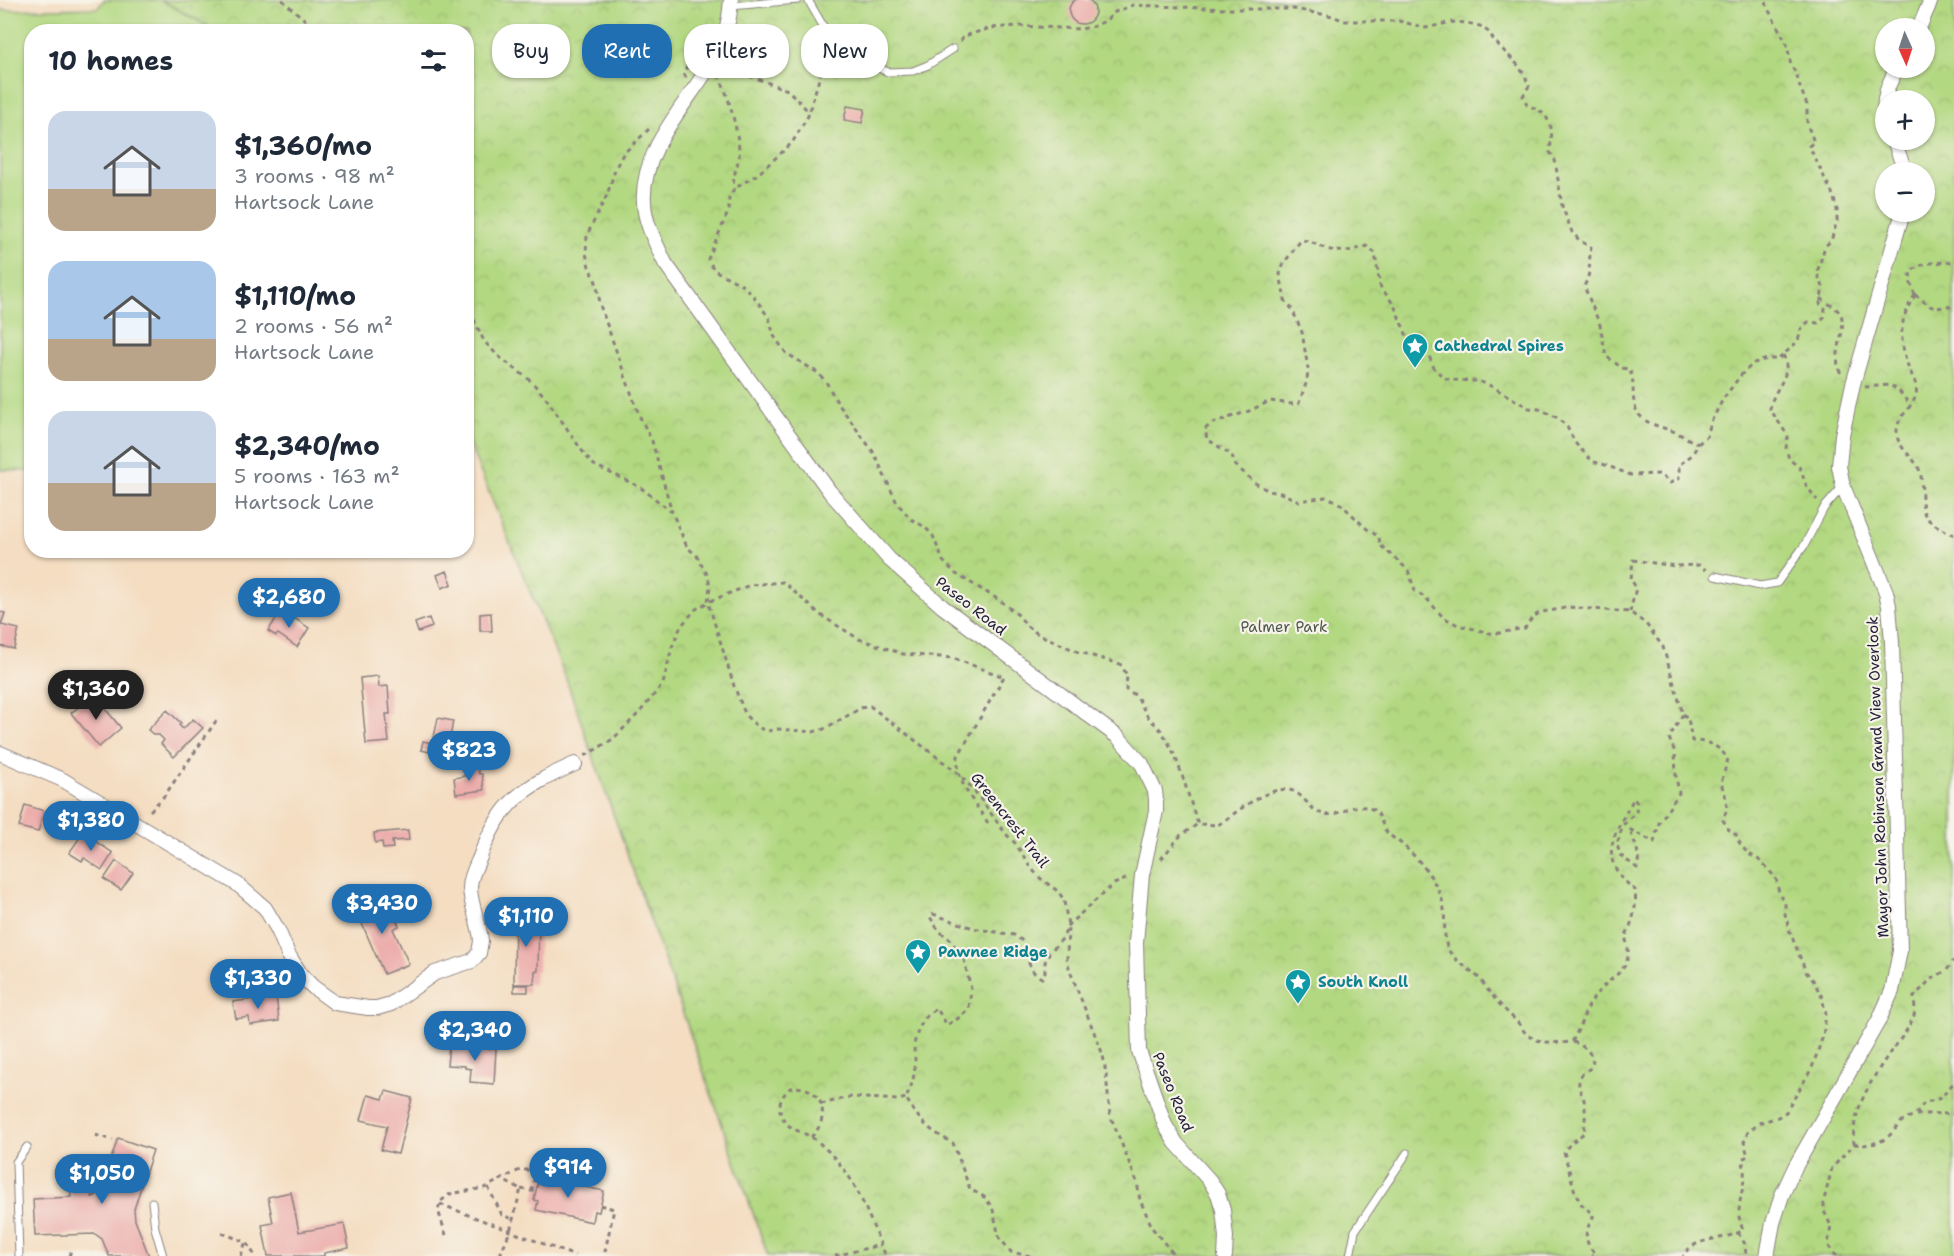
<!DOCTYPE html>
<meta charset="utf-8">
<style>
:root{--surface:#fff;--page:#f2f2f3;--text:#1f2937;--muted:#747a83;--accent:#1f6fb2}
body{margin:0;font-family:"Shantell Sans",sans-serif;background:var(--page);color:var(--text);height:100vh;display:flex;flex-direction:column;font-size:22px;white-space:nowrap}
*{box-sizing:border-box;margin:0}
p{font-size:20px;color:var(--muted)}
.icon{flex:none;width:33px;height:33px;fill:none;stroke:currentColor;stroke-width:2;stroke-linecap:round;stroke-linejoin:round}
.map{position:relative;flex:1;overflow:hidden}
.panel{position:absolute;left:24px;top:24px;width:450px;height:534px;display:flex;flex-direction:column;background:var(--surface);border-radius:24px;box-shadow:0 2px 4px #0004}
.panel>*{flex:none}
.hud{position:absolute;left:492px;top:24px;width:570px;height:54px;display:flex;gap:12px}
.needle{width:39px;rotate:177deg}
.controls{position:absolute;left:1875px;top:18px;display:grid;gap:12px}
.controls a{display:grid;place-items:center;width:60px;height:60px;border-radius:50%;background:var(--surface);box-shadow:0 2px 4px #0004;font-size:30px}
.price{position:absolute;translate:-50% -51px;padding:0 14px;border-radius:21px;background:var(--accent);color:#fff;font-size:20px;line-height:39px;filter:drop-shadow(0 2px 3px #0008)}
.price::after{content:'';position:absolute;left:50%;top:36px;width:18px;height:14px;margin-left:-9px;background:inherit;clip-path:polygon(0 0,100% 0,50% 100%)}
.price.on{background:#222;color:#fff}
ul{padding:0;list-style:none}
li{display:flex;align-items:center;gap:18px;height:150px;padding:0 24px}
li span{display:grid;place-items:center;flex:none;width:168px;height:120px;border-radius:18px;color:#555}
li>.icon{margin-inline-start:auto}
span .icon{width:72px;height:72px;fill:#fffc;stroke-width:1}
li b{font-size:26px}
h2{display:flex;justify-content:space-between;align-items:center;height:72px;padding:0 24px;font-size:26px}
.pill{padding:0 21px;border-radius:24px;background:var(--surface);box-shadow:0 2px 4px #0004;font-size:21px;line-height:54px}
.pill.on{background:var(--accent);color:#fff}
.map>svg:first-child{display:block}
</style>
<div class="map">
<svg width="1954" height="1256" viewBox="0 0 1954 1256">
<defs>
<pattern id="park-crowns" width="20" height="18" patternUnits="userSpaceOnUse" patternTransform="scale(1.5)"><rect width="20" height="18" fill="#b2d881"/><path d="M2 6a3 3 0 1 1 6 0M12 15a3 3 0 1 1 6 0" fill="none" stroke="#99b970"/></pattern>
</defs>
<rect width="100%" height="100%" fill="#f7f3e8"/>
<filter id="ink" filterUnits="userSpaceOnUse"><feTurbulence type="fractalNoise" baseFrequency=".0167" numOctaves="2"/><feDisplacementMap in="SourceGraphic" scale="12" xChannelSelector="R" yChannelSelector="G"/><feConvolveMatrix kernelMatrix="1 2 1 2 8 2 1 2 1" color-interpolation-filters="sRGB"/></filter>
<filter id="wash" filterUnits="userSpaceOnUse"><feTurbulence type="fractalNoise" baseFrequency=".008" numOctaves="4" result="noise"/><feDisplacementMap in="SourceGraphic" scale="24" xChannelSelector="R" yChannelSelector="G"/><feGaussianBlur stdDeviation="1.35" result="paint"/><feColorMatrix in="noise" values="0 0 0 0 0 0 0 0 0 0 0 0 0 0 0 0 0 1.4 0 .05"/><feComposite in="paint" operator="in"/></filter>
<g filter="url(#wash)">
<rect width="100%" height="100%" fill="#f4ddc1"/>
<path fill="#b2d881" stroke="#6a7d5e" stroke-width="1.5" d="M 104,0 L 161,0 L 208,26 L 205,32 L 32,32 L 31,471 L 0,470 L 0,10 L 98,8 Z"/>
<path fill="url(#park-crowns)" stroke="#6a7d5e" stroke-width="1.5" fill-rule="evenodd" d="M 161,0 L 1954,0 L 1954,1256 L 768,1256 L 565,676 L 467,439 L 466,32 L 205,31 L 208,26 ZM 1886,28 L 1924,28 L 1924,68 L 1886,68 ZM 1886,100 L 1924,100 L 1924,140 L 1886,140 ZM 1886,172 L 1924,172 L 1924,212 L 1886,212 Z"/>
<g id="blocks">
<path fill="#ecadac" d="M1069 11a13 13 0 1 1 26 0a13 13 0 1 1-26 0Z
M 847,106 L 865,109 L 862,123 L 844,120 Z
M 447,571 L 452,584 L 442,588 L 437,575 Z
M 282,610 L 309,628 L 297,647 L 278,634 L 276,636 L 268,631 Z
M 0,612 L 5,613 L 1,625 L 19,629 L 14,649 L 0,646 Z
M 491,613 L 492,631 L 480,631 L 480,614 Z
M 429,618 L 432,627 L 418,632 L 415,623 Z
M 378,676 L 379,687 L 388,686 L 390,714 L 386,714 L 389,742 L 366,744 L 360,678 Z
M 94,695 L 121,728 L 99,747 L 71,713 Z
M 167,710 L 181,723 L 179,725 L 183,729 L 193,719 L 203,728 L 174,757 L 161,744 L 164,740 L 159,735 L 154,735 L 148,730 Z
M 438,718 L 453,721 L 449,744 L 433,742 Z
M 423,741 L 436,744 L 434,753 L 421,750 Z
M 478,768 L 479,774 L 482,774 L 484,790 L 456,794 L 454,778 L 465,776 L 464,770 Z
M 25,805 L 44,811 L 38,832 L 19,827 Z
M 408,830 L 409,840 L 392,841 L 393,848 L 383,849 L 382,842 L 375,843 L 374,833 Z
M 83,833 L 113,853 L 102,870 L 84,858 L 82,861 L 69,853 Z
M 116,861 L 133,873 L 121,890 L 104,879 Z
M 370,896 L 379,915 L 392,909 L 399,926 L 393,929 L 409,964 L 384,974 L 353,903 Z
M 515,913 L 539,914 L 538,971 L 535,971 L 534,984 L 514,984 Z
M 514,985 L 528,985 L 528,992 L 514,992 Z
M 276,996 L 279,1021 L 250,1025 L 249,1017 L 236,1019 L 233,1002 Z
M 449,1046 L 496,1049 L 494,1084 L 470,1082 L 471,1069 L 465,1068 L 465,1066 L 447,1065 Z
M 386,1091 L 412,1098 L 398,1154 L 381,1150 L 387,1126 L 361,1120 L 368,1095 L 383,1099 Z
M 118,1138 L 153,1150 L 134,1209 L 135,1220 L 149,1256 L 109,1256 L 102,1239 L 95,1234 L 35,1236 L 33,1199 L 71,1197 L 70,1188 L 92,1188 L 92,1197 L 95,1196 L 100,1192 Z
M 539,1177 L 604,1191 L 599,1212 L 594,1211 L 592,1222 L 536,1210 L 538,1201 L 534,1200 Z
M 291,1192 L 299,1232 L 344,1224 L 349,1248 L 324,1253 L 324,1256 L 268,1256 L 262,1225 L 273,1223 L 268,1197 Z"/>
</g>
</g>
<g filter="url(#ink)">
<use href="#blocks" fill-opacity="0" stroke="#8b807e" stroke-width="1.5"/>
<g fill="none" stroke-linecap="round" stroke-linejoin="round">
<g stroke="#8b807e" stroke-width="9">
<path id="service" d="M 808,0 L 826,31 L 848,43 L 865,62 L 888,72 L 913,71 L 928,65 L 953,49
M 731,6 L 798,0
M 1715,576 L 1760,586 L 1777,583 L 1804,546 L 1824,508 L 1843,486
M 152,1202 L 155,1228 L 163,1256
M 19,1256 L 16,1162 L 27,1147
M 1350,1256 L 1355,1231 L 1407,1153"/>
</g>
<g stroke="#8b807e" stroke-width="16">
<path id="minor" d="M 731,0 C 730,18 726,36 717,53 C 693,99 640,146 644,203 C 645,224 656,243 665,263 L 830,492 L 889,559 L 943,607 L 1118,737 L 1142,764 L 1155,791 L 1156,800 L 1156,811 L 1142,875 L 1136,943 L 1139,1051 L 1165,1125 L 1176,1143 L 1210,1181 L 1218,1194 L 1223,1210 L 1226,1237 L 1225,1256
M 1919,28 L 1931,0
M 1886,117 C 1881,99 1889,83 1897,68
M 1894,140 L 1905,172
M 0,753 L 63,780 L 237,884 L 265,908 L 278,930 L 288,954 L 301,975 L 313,987 L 335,1003 L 368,1008 L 377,1008 L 391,1004 L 435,973 L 472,961 L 479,953 L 481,941 C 480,923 470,905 470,887 C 470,877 476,866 480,857 C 500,802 523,787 575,764
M 1767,1256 L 1773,1223 L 1782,1195 L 1795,1167 L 1879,1020 L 1892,991 L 1900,951 L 1892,642 L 1889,606 L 1886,592 L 1843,486 L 1839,466 L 1842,435 L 1853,384 L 1903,212"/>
</g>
<path stroke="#8b807e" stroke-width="3" stroke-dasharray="4.5 4.5" stroke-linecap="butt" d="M 282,0 L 319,32
M 960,41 L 964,36 L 991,28 L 1018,26 L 1081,29 L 1095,26 L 1107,20 L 1115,12 L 1133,5 L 1227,9 L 1293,9 L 1333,16 L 1344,21 L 1399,21 L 1426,28 L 1452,22 L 1467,23 L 1480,26 L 1490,33 L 1494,41 L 1517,64 L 1525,76 L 1529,86 L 1523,96 L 1527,105 L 1539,110 L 1546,116 L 1552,130 L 1550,152 L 1555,160 L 1562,206 L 1572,232 L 1580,241 L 1591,247 C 1588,262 1592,273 1584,286 L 1600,325 L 1606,356 L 1622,368 L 1629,369 C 1636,382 1631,393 1635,406 C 1639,425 1663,426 1677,433 C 1684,436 1691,441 1698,444
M 829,45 L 808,116 L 792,143 L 781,153 L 758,174 L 734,189 L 729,198 L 729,210 L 708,259 L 714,270 L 742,285 L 753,295 L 769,318 L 774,336 L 786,353 L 815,371 L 825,380 L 837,402 L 874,453 L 897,503 L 911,519 L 925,527 L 933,536 L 943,561 L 956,574 L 1001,601 L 1018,615 L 1028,627 L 1038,634 L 1076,651 L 1120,664 L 1127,675 L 1126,690 C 1140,696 1140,703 1146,714 C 1150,721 1158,725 1162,732 C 1180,759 1187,794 1198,824
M 728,61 L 738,72 L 788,90 L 809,112
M 718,75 C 727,87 741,142 739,157 C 737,168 732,177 734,189
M 686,78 L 684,73 L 698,42 L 709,39
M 649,129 L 623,154 L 616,167 L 607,195 L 587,235 L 586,253 L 589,267 L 596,282 L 601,308 L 639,415 L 652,441 L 672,512
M 1915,295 C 1898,321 1899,340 1909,369 C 1911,374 1915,380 1916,386 C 1920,405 1898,412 1897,430 C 1895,447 1913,455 1919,469 C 1925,484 1918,507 1927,518 C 1933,525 1946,531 1954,535
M 1915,295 L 1911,284 L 1910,272 C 1924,260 1938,263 1954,262
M 1915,295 C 1930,304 1927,311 1948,306 L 1954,310
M 1821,298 C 1826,303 1836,307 1840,313 C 1849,328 1830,358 1841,373
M 466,303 L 484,341 L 497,355 L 531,381 L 546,398 L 585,455 L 594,465 L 640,487 L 672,512 L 687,547 L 697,556 L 708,576 L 710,586 L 708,602 L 734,686 L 746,716 L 759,728 L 768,731 L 777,729 L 813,732 L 824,729 L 861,708 L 870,706 L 958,773 L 973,789 L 1006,834 L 1015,843 L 1032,869 L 1040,878 L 1059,892 L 1064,901 L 1068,925 L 1067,960 L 1070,971 L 1103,1055 L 1106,1074 L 1110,1115 L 1137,1182 L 1140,1200 L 1153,1229 L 1175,1256
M 1783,355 C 1794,377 1773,387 1770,409 L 1788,436 L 1786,448 L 1789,459 L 1800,468 L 1806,485 L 1817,500
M 1865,387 L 1890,385 L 1899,391 L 1911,406
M 1630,612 L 1636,588 L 1631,579 L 1633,560 L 1675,566 L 1699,565 L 1706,570
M 1683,714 L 1688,718 L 1692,741 C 1709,741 1718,745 1728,759 L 1721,783 L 1725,794 L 1727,809 L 1723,820 L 1728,829 L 1736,835 L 1739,842 L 1748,854 L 1757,858 L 1776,878 L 1779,893 L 1785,903 L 1785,914 L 1790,932 L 1806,972 L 1813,980 L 1822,997 L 1826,1015 L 1823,1036 L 1812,1068 L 1786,1112 L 1778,1117 L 1759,1123 L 1748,1132 L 1744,1142 L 1748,1156 L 1742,1159 C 1748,1178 1740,1192 1739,1211 C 1738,1217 1741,1224 1743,1230 C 1725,1242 1695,1235 1683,1256
M 585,756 L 613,739 L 639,713 L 663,684 L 672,647 L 681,626 L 696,609 L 708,602 L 750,585 L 783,582 L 822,616 L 859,639 L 903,654 L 953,658 L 1004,677
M 150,811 L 165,795 L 216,721
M 988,823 C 975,803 955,782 958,756 L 1005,675
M 1161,859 L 1181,835 L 1198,824 L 1218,825 C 1235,814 1273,780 1295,792 C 1306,798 1311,812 1324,814 C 1341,818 1351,800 1372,809 C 1382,814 1380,823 1386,831 C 1390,837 1399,841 1404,846 C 1420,861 1433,876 1441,897 C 1448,913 1441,938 1449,951 C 1456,962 1469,968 1479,978 C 1484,984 1488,991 1493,996 C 1501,1007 1512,1016 1521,1026 C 1529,1045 1556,1043 1572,1042 C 1580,1028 1584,1012 1593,999 C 1608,974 1638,973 1625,937 C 1633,922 1637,907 1635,890 C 1594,858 1615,834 1634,798 L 1637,803 L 1636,812 L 1623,825 L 1617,844 L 1620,855 L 1637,868 C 1641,854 1635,843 1629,829 L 1654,842 L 1659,823 L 1679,793 L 1676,777 L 1675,752 L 1669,738 L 1683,714 L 1663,647 L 1646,624 L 1630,612 L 1567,607 C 1547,614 1538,606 1525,628 L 1494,634 L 1458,625 L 1443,617 L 1426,598 L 1415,591 L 1408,570 L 1380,545 L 1379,537 L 1367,529 L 1342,505 L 1334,500 L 1326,497 L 1299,501 L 1281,493 L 1269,491 L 1255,483 L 1235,465 L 1232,455 L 1207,439 L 1205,429 L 1213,423 L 1249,411 L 1270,401 L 1292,404 L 1299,403 L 1307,381 L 1308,369 L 1302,332 L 1292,309 L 1285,300 L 1280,274 L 1284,263 L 1301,240 C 1311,241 1318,246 1328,249 C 1340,254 1354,250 1366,246 L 1375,253 L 1380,286 L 1394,305 L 1406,334 L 1411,340 L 1421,346 L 1429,356 L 1434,368 L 1443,377 L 1450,380 L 1478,381 L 1491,386 L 1529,408 L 1539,409 L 1558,418 L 1567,427 L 1576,444 L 1593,462 L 1600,463 L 1631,475 L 1660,474 L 1670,483 L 1679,479 L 1679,465 L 1692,455 L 1698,444 L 1707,436 L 1711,422 L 1723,399 L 1741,375 L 1754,363 L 1767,359 L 1779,359 L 1798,341 L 1801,329 L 1808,322 L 1818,323 L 1824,317 L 1825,308 L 1820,304 L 1823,287 L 1817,273 L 1825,246 L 1831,241 L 1837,221 L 1837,210 L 1833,195 L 1809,146 L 1814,142 L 1807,124 L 1807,105 L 1798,82 L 1797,74 L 1791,66 L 1787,44 L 1767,7 L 1766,0
M 1573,1042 C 1582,1045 1596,1054 1592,1065 C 1589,1072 1579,1072 1579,1082 C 1578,1089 1582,1094 1584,1100 C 1586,1110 1585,1123 1584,1133 L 1570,1144 L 1564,1152 L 1575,1192 L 1582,1205 L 1594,1215 C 1585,1232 1582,1238 1595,1254 L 1592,1256
M 821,1104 L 851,1097 L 898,1100 L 906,1098
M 1916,1114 L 1924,1103 L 1941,1098 L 1954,1082
M 95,1135 L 113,1140
M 811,1137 C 834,1116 820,1082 790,1088 C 780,1097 776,1108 784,1120 C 791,1131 802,1131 811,1137 C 820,1142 831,1154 838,1162 C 861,1188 871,1225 886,1256
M 1854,1144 C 1867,1146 1880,1144 1890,1135 C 1896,1129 1899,1122 1907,1118 C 1922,1112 1938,1114 1954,1114
M 488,1187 L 502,1215 L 513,1219
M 521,1189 L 536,1192
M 532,1191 L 536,1171
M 440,1204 L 575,1256
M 600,1205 L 614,1209 L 604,1256
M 222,1233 L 246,1242
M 1738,1233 L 1745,1244 L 1746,1256
M 446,1235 L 438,1210 L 441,1201 L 450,1194 L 484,1188 L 520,1170 L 534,1170 L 563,1176
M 500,1255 L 510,1231 L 521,1189 L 508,1183 L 503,1178
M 69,1256 L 72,1248
M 241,1256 L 246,1241 L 255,1256
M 835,1256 L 880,1245
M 1030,1256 L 1011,1252 L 999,1237 L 993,1210 L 986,1198 L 970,1189 L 953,1143 C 928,1130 920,1122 906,1098 C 912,1086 915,1075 915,1061 C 915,1057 914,1052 914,1047 C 915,1033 924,1014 937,1009 L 947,1025 L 962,1016 L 969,1008 L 971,989 L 964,960 L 950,939 L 939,931 L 930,917 L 933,914 L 973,928 L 1014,935 L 1024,942 C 1028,955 1027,972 1042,978 L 1045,972 L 1045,962 L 1049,953 L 1063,938 L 1068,925 L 1114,884 L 1128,878
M 1837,1256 L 1832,1252 L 1828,1244 L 1831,1226 L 1824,1211 L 1824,1200 L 1832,1168 L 1854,1144 C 1850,1114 1872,1078 1889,1054 C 1898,1042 1909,1030 1914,1015 C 1916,1011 1914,1002 1914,997 L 1930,980 L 1947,970 L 1954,960"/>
<use href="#service" stroke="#fff" stroke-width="7"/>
<use href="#minor" stroke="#fff" stroke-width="14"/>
</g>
</g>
<defs>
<g id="sight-pin" transform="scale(1.35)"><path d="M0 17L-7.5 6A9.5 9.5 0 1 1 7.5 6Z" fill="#0f9aa8" stroke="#f7f3e8"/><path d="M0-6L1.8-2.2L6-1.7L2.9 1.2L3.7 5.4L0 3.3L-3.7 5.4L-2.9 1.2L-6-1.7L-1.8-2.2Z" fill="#fff"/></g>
</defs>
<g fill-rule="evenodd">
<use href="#sight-pin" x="1415" y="346"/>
<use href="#sight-pin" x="918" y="952"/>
<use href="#sight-pin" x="1298" y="982"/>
</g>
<g text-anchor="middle" stroke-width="4.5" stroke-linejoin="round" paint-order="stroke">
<g font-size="15" font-weight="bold" fill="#0d838f" stroke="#f7f3e8" text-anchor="start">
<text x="1434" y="351">Cathedral Spires</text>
<text x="938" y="957">Pawnee Ridge</text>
<text x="1318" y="987">South Knoll</text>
</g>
<g font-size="15" fill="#22223b" stroke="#f7f3e8">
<text transform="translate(971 606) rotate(38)" y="5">Paseo Road</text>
<text transform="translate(1878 777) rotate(-92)" y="5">Mayor John Robinson Grand View Overlook</text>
<text transform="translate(1010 820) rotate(52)" y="5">Greencrest Trail</text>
<text transform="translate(1173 1092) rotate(68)" y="5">Paseo Road</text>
</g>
<g font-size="15" fill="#4d5950" stroke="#f7f3e8">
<text x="1284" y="632">Palmer Park</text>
</g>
</g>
</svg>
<div class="controls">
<a><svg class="needle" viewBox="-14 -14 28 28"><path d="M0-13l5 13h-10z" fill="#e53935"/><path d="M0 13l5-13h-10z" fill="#747a83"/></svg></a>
<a>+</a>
<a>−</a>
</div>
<b class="price" style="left:289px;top:629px">$2,680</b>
<b class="price on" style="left:96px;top:721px">$1,360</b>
<b class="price" style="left:469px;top:782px">$823</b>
<b class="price" style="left:91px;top:852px">$1,380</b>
<b class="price" style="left:382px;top:935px">$3,430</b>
<b class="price" style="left:526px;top:948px">$1,110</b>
<b class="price" style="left:258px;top:1010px">$1,330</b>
<b class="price" style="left:475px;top:1062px">$2,340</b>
<b class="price" style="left:568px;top:1199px">$914</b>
<b class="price" style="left:102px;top:1205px">$1,050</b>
<div class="hud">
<a class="pill">Buy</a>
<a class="pill on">Rent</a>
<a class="pill">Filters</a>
<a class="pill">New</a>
</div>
<section class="panel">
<h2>10 homes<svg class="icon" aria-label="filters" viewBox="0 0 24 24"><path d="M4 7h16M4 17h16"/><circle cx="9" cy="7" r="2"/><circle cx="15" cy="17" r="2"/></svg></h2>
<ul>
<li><span style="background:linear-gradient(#c9d6e8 65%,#b9a48a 0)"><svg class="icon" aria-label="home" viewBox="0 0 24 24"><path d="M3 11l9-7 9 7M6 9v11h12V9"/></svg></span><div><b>$1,360/mo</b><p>3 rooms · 98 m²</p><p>Hartsock Lane</p></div></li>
<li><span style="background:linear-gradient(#a9c7e8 65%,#b9a48a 0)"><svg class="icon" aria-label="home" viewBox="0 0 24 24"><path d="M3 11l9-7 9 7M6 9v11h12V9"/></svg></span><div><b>$1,110/mo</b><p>2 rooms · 56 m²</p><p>Hartsock Lane</p></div></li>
<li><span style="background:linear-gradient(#c9d6e8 60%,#b9a48a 0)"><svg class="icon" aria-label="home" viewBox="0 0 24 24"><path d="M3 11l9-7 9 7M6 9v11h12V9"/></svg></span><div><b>$2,340/mo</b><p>5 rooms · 163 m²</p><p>Hartsock Lane</p></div></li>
</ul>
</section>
</div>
